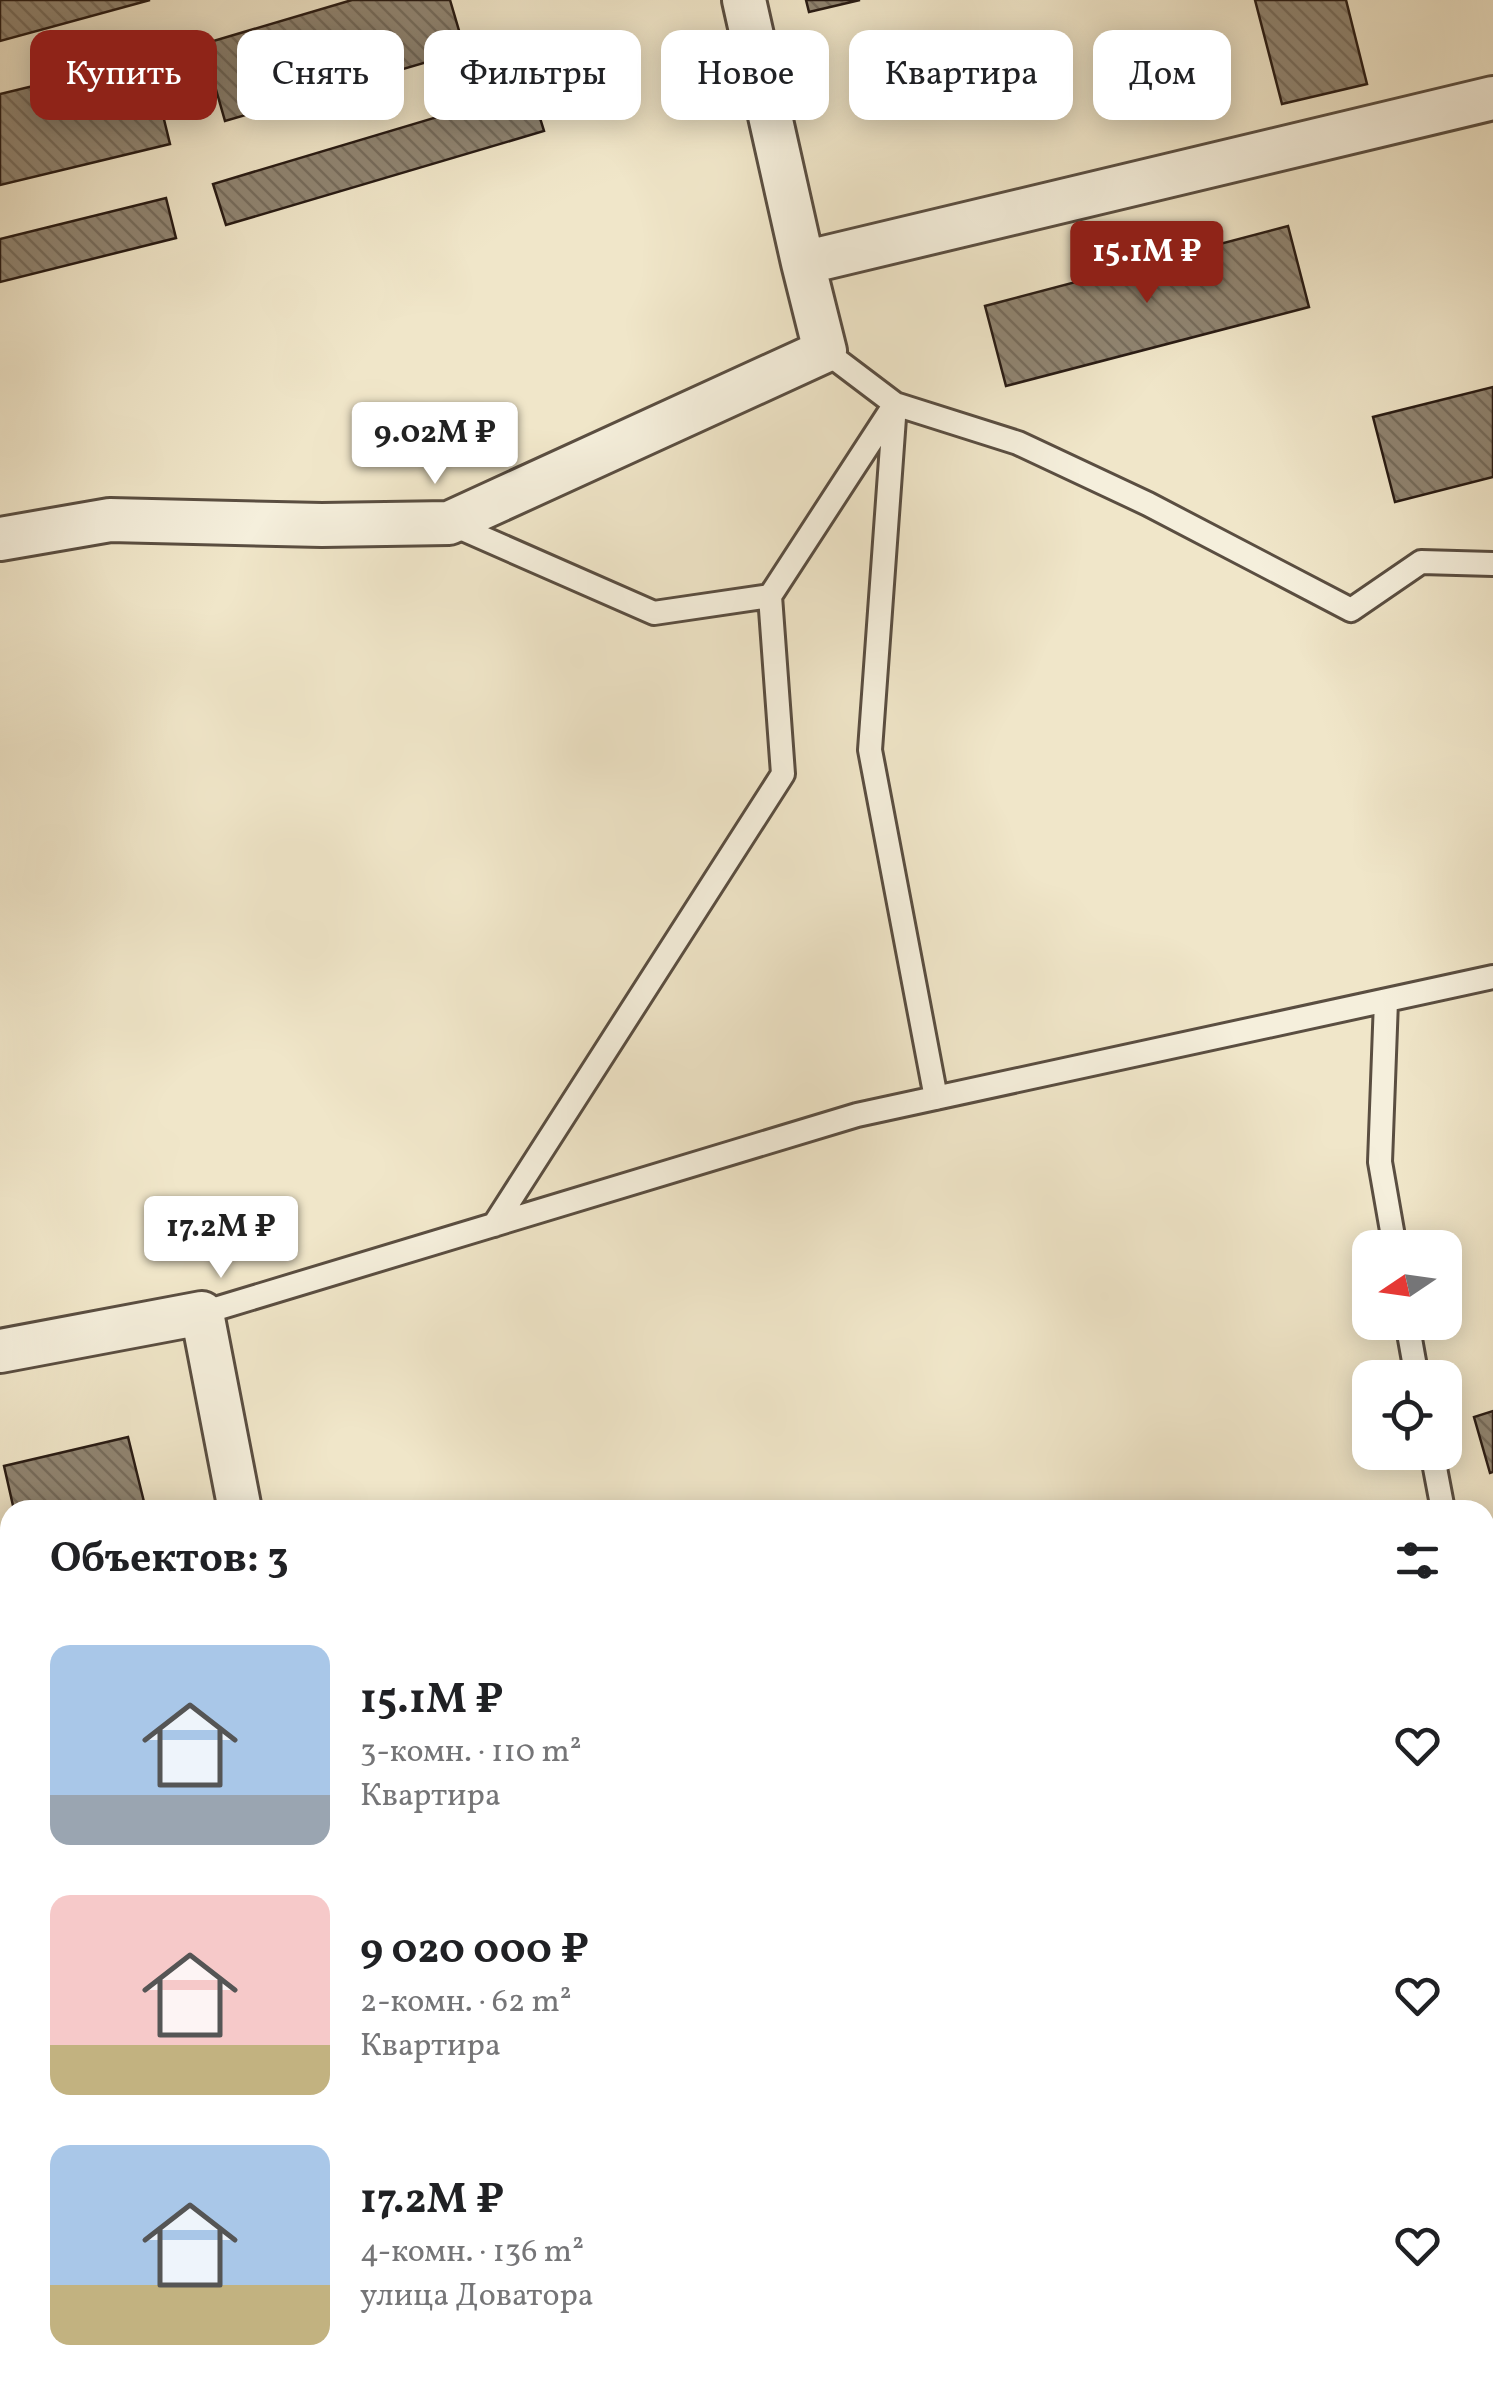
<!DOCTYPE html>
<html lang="ru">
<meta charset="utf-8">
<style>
:root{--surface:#fff;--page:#f2f2f2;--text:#202124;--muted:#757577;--accent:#8f2418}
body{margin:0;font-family:Vollkorn,serif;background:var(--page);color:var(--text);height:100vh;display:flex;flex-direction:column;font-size:38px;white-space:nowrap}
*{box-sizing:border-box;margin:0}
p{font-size:32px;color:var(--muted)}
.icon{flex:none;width:55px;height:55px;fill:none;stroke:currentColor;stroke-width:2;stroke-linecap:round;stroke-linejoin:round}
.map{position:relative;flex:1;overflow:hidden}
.sheet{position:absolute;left:0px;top:1500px;width:1495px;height:890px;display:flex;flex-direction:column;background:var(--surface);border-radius:30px 30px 0 0;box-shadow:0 5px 25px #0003}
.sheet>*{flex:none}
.banner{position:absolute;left:30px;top:30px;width:1435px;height:90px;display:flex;gap:20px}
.needle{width:65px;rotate:257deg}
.tools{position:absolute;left:1352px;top:1230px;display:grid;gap:20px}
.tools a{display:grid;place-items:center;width:110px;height:110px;border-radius:20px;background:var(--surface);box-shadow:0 5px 25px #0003;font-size:50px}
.price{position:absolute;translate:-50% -85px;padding:0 22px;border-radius:10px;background:#fff;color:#222;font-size:32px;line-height:65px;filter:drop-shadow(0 2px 5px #0008)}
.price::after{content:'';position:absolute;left:50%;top:60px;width:30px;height:22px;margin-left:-15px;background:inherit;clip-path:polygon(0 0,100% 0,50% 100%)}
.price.current{background:var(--accent);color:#fff}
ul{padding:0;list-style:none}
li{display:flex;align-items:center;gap:30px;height:250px;padding:0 50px}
li span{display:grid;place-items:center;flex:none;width:280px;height:200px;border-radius:20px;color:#555}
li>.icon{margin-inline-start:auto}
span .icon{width:120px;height:120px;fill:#fffc;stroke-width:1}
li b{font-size:42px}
h2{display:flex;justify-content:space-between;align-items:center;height:120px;padding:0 50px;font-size:42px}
.tag{padding:0 35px;border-radius:20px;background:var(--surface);box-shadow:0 5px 25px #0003;font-size:35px;line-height:90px}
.tag.current{background:var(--accent);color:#fff}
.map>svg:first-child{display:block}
</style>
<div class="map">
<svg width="1493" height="2390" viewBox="0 0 1493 2390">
<defs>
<pattern id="building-back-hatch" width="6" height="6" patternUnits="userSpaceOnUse" patternTransform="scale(2.5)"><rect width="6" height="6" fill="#908572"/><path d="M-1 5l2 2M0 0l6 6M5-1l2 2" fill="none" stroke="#766c5c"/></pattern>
</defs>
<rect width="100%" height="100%" fill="#f0e6c9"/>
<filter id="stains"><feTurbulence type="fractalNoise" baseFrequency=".002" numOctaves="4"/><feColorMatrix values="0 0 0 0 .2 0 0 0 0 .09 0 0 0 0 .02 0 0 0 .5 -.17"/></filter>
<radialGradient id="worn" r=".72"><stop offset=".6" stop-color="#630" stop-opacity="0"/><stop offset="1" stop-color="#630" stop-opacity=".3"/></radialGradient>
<path fill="url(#building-back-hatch)" stroke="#281b14" stroke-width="2.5" d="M 0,0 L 150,0 L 0,41 Z
M 352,0 L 450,0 L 465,51 L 225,121 L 203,44 Z
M 806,0 L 860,0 L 809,12 Z
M 1255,0 L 1346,0 L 1367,84 L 1282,104 Z
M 149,58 L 170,144 L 0,185 L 0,94 Z
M 531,89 L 544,131 L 226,225 L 213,184 Z
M 166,198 L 176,238 L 0,282 L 0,239 Z
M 1288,226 L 1309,307 L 1006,386 L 985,306 Z
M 1493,387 L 1493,477 L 1395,502 L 1373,417 Z
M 1493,1411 L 1493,1472 L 1490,1473 L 1474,1417 Z
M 128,1437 L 146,1510 L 14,1510 L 4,1466 Z
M 1493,2120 L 1493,2173 L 1485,2175 L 1485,2122 Z
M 1493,2293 L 1493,2347 L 1485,2316 L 1485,2295 Z
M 239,2380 L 293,2380 L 295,2390 L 241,2390 Z
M 510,2380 L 564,2380 L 564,2382 L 512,2390 Z
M 1100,2380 L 1165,2380 L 1168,2390 L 1083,2390 L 1082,2387 L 1101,2384 Z
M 1224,2380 L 1262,2380 L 1265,2390 L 1226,2390 Z
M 1371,2380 L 1414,2380 L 1414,2381 L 1374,2390 Z"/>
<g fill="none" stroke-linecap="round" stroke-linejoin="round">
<g stroke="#5a4e41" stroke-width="28">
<path id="service" d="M 825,351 L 895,404 L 870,750 L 936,1098
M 449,523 L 654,613 L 770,596
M 1386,1001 L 1380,1162 L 1395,1248
M 494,1225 L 783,774 L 770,596 L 895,404 L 1018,443 L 1148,504 L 1351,610 L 1421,562 L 1493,564
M 202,1313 L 857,1115 L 1493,977
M 1407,1322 L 1417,1378
M 1432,1452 L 1443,1510"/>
</g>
<g stroke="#5a4e41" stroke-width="48">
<path id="minor" d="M 744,0 L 803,263 L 1493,98
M 0,539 L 110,520 L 322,525 L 449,523 L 825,351 L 803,263
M 0,1351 L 202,1313 L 240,1510
M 1485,1693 L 1493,1691
M 0,2052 L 10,2049
M 1485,2221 L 1493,2220
M 413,2380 L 416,2390
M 768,2390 L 809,2380"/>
</g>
<use href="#service" stroke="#f5efdc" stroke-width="22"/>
<use href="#minor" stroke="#f5efdc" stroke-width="42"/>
</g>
<rect width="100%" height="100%" filter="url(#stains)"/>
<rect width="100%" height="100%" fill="url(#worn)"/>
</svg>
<div class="tools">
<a><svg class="needle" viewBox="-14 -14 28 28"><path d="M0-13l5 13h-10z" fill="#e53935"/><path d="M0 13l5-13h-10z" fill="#757577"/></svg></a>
<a><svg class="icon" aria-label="locate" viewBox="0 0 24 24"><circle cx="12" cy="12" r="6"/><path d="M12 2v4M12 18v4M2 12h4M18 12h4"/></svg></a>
</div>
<b class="price current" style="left:1147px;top:306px">15.1M ₽</b>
<b class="price" style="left:435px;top:487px">9.02M ₽</b>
<b class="price" style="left:221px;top:1281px">17.2M ₽</b>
<div class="banner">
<a class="tag current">Купить</a>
<a class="tag">Снять</a>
<a class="tag">Фильтры</a>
<a class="tag">Новое</a>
<a class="tag">Квартира</a>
<a class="tag">Дом</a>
</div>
<section class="sheet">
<h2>Объектов: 3<svg class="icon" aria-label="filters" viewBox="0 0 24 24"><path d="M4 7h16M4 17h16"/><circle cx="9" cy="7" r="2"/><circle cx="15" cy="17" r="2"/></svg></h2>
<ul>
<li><span style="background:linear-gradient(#a9c7e8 75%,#9aa5b1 0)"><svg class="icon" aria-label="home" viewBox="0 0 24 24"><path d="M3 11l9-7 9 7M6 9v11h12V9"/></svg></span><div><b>15.1M ₽</b><p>3-комн. · 110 m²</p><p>Квартира</p></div><svg class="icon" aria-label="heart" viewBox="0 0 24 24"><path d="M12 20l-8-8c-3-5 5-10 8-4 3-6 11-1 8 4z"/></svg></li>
<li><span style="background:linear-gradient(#f6c9c9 75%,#c2b280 0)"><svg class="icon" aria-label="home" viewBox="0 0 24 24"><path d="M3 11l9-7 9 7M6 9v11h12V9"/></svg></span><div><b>9 020 000 ₽</b><p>2-комн. · 62 m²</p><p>Квартира</p></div><svg class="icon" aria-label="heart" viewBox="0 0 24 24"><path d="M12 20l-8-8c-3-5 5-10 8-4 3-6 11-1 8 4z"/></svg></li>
<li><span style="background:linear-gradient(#a9c7e8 70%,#c2b280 0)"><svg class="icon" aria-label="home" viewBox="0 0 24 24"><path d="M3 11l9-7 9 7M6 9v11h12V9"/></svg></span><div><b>17.2M ₽</b><p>4-комн. · 136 m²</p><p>улица Доватора</p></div><svg class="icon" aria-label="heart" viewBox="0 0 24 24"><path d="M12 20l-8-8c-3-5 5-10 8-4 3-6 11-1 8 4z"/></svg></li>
</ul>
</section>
</div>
